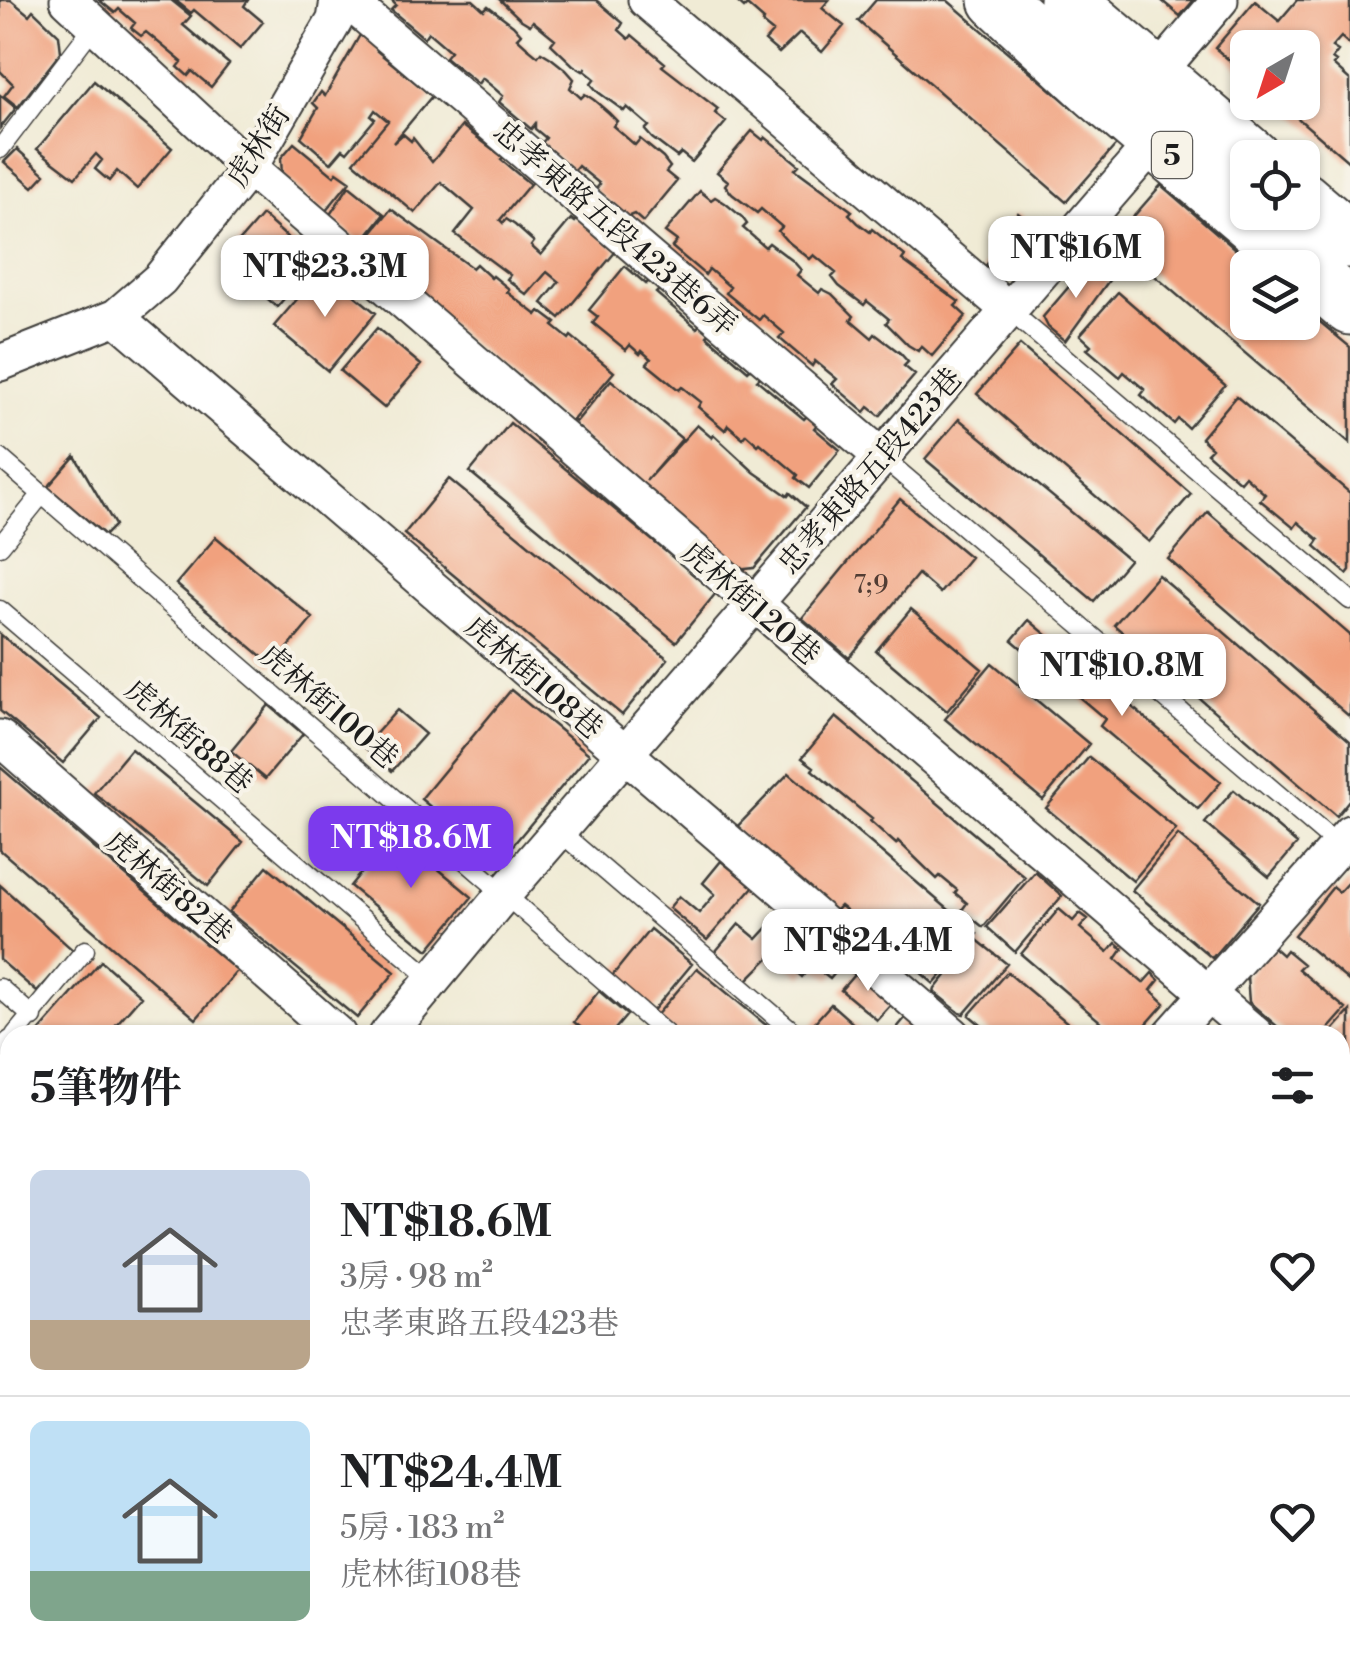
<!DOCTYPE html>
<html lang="zh-TW">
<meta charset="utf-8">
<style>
:root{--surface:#fff;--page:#f2f2f2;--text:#202124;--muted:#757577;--line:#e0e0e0;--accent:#7c3aed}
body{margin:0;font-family:"Libre Bodoni","Noto Serif TC",serif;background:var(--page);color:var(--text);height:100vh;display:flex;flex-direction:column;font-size:38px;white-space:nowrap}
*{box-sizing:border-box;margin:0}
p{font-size:32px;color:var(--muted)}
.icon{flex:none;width:55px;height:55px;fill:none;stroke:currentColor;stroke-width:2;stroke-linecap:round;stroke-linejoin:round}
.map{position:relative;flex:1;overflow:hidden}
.panel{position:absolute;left:0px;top:1025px;width:1350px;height:642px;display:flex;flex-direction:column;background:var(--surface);border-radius:30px 30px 0 0;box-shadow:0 2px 8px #0004}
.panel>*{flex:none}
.needle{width:65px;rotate:219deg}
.controls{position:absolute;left:1230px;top:30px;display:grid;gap:20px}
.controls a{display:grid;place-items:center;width:90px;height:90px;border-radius:15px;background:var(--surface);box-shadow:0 2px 8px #0004;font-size:50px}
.price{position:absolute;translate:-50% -85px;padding:0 22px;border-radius:20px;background:#fff;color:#222;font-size:32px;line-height:65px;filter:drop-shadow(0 2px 5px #0008)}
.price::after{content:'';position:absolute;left:50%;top:60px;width:30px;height:22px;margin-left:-15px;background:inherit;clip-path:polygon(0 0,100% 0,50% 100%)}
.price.active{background:var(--accent);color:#fff}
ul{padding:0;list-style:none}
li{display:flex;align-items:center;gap:30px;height:250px;padding:0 30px}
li+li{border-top:2px solid var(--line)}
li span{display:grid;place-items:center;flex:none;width:280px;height:200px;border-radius:15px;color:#555}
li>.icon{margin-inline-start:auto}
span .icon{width:120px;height:120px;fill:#fffc;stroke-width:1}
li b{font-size:42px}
h2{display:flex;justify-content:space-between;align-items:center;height:120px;padding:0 30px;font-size:42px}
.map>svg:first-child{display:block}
</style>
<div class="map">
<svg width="1350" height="1667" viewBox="0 0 1350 1667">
<rect width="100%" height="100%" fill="#f7f3e8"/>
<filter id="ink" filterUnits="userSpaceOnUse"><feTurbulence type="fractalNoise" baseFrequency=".01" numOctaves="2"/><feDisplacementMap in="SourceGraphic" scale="20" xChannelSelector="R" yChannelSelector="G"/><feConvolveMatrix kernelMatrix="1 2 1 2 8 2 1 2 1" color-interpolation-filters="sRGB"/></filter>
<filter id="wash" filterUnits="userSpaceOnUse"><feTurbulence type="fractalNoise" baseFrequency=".0048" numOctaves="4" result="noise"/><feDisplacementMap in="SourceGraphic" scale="40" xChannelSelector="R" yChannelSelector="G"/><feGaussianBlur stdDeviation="2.25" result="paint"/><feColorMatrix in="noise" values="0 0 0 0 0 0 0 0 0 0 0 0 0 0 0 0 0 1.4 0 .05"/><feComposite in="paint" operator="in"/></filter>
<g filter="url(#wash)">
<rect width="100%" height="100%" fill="#f0ebd5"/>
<g id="blocks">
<path fill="#f1a17e" d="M 0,0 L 11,0 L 29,15 L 33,10 L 59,35 L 61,52 L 18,107 L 4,96 L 13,84 L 0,71 Z
M 99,0 L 171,0 L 191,16 L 183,25 L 229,64 L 211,87 L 192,71 L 188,76 L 178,67 L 182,62 L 146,32 L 141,36 L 131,28 L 135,23 L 119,9 L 115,13 Z
M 175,0 L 248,0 L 244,6 L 263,22 L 240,49 L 194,10 L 191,13 Z
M 391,0 L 473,0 L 484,10 L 488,6 L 513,25 L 521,34 L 517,38 L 527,47 L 538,56 L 541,52 L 551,58 L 566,70 L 574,79 L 570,88 L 581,98 L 585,94 L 594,100 L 609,113 L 617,121 L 613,126 L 635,145 L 640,139 L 663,158 L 670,167 L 666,172 L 677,181 L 643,222 L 634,214 L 627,217 L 595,190 L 600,184 L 578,166 L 574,171 L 541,144 L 546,138 L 535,129 L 535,124 L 531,129 L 499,102 L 503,96 L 494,88 L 482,78 L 478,84 L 445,57 L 450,51 L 428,32 L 424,38 L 391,10 L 396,5 Z
M 500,0 L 596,0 L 623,23 L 619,30 L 629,39 L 632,35 L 665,63 L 662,66 L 718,109 L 715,113 L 726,122 L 692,162 L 681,153 L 677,157 L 652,138 L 645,130 L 649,126 L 627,107 L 624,111 L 598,92 L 591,84 L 595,79 L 585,71 L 586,67 L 583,71 L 573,65 L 551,44 L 555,39 L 533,21 L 530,25 L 520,19 Z
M 735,0 L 829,0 L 822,8 L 844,26 L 822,52 L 800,33 L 779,53 L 765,41 L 773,32 L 762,23 L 764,20 L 747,5 L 744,8 Z
M 876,0 L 947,0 L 1116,145 L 1066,202 L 858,21 Z
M 1161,0 L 1194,0 L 1180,16 Z
M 1297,0 L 1350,0 L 1350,45 L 1341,37 L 1332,47 L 1338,51 L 1332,59 L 1336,62 L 1333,65 L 1350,80 L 1350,163 L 1279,102 L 1302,102 L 1302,48 L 1248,48 L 1248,76 L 1215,48 L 1255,1 L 1279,21 Z
M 364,34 L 380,47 L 377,51 L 432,96 L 393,143 L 403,134 L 411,141 L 413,138 L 432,162 L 462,126 L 503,157 L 501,160 L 530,184 L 500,220 L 503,223 L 506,219 L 515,225 L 534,242 L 531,246 L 541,255 L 571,219 L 575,222 L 578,218 L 617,250 L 560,318 L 542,303 L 559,282 L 547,272 L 527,295 L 507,279 L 510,275 L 455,234 L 474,210 L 441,182 L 415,213 L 354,162 L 388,121 L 375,110 L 371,116 L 375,119 L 347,152 L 343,149 L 331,163 L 301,137 L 318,108 L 313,103 L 321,92 L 325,96 L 360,35 Z
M 94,81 L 172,148 L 137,189 L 117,171 L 109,181 L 95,169 L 102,160 L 96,154 L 75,178 L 37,149 Z
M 0,95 L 16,108 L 0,128 Z
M 752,131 L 763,140 L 765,137 L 799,165 L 795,169 L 852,211 L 849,214 L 858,223 L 870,232 L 872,229 L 905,256 L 902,260 L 959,302 L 955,306 L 966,316 L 932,356 L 921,346 L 918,351 L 908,345 L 886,323 L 889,319 L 867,301 L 864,305 L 839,286 L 832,277 L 836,273 L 814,255 L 810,259 L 786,240 L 778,231 L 782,227 L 761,209 L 757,213 L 732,194 L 725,185 L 728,181 L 717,172 Z
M 294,143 L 334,176 L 337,172 L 350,181 L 325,212 L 282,176 L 281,158 Z
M 17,149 L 45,174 L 33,187 L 4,162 Z
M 1161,185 L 1257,268 L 1248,268 L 1248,322 L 1302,322 L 1302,307 L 1350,347 L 1350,443 L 1113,240 Z
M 349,186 L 384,214 L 361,243 L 329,216 Z
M 700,191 L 711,200 L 715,197 L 725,203 L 742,217 L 747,224 L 743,228 L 765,247 L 769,243 L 793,261 L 801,270 L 797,275 L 819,293 L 822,289 L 832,294 L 854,316 L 851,320 L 872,338 L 875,334 L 900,353 L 908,362 L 904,366 L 915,375 L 880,416 L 869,407 L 865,412 L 832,384 L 837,379 L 815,361 L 812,366 L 779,338 L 784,333 L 763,315 L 759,320 L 726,293 L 730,287 L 709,269 L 705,275 L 672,247 L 677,241 L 665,232 Z
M 391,209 L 472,268 L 476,264 L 491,278 L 493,276 L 509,289 L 507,292 L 537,315 L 540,311 L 556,323 L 553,326 L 569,339 L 571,336 L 614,372 L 573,420 L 576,422 L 611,380 L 682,439 L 646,481 L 697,425 L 712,438 L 714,435 L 754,472 L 788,496 L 790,493 L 806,507 L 754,568 L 737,570 L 360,247 Z
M 1018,213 L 1041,232 L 1002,279 L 983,269 L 996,253 L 993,251 Z
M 262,215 L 315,262 L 277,307 L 223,260 Z
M 1090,262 L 1110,279 L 1065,341 L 1048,327 L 1043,317 Z
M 625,266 L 646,284 L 650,280 L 660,289 L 656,293 L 697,328 L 701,323 L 711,331 L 707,336 L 748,371 L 752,367 L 762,375 L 757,380 L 804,419 L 808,415 L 818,423 L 814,428 L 840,450 L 809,488 L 796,478 L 798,475 L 760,443 L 758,445 L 746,434 L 743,438 L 728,425 L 725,430 L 698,407 L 701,402 L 682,387 L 679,390 L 647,364 L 651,359 L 642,351 L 640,354 L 630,345 L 626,350 L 593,323 L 598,317 L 589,310 Z
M 323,269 L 376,313 L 328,371 L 274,326 Z
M 1118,292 L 1225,385 L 1188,428 L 1178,419 L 1174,424 L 1141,395 L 1145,390 L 1124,372 L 1120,377 L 1087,349 L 1091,345 L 1080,335 Z
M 377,328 L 421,365 L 384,408 L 340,371 Z
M 1020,345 L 1191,494 L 1149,542 L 977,394 Z
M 1236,396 L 1350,493 L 1350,570 L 1347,574 L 1315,546 L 1319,540 L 1298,522 L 1294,528 L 1260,500 L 1265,494 L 1245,476 L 1240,482 L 1207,453 L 1212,448 L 1201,438 Z
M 959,419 L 1129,560 L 1094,601 L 925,459 Z
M 510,423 L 716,593 L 676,642 L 470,472 Z
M 75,456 L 115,525 L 105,535 L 48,487 Z
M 449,479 L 668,659 L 622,715 L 404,534 Z
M 900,499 L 970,557 L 940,593 L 918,574 L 849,658 L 802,618 Z
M 1208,512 L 1350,635 L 1350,717 L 1168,559 Z
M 216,537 L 313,618 L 273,666 L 176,584 Z
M 1158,575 L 1350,741 L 1350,799 L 1336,816 L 1114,625 Z
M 911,609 L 982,669 L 947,711 L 876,651 Z
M 1029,620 L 1221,782 L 1198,809 L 1100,726 L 1105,719 L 1012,640 Z
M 0,634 L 101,718 L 63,763 L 0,711 Z
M 992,663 L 1089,744 L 1043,800 L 945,719 Z
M 511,690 L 589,754 L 498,863 L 421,799 Z
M 269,705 L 303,734 L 265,779 L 231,751 Z
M 397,710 L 425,734 L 392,771 L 364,747 Z
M 836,717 L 1025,877 L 983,927 L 962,910 L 967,903 L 955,893 L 957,890 L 940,876 L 937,879 L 898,841 L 896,844 L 870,821 L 872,819 L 812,770 L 814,767 L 802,758 Z
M 131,749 L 243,842 L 208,886 L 94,793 Z
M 1089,757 L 1176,829 L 1133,881 L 1046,808 Z
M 0,767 L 237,971 L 196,1019 L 0,850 Z
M 789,773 L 977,934 L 934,984 L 904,958 L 895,967 L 881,953 L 887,945 L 855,918 L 840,906 L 833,913 L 734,830 Z
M 1234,790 L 1297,844 L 1269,877 L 1205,823 Z
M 394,832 L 472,897 L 428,950 L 350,886 Z
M 1178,835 L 1259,903 L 1212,958 L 1132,890 Z
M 721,861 L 753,887 L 707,940 L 669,908 L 679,896 L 699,913 L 715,894 L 703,883 Z
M 267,866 L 395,972 L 357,1018 L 229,912 Z
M 1035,872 L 1062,896 L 1015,952 L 987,927 Z
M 1350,880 L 1350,982 L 1294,935 L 1333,887 L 1339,892 Z
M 0,885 L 74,951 L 37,992 L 0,960 Z
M 1059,909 L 1073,921 L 1080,913 L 1088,919 L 1080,928 L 1108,952 L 1116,943 L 1123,949 L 1116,959 L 1143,983 L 1152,973 L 1159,980 L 1151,990 L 1165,1003 L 1137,1035 L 1116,1035 L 1021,954 Z
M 739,924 L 757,939 L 770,925 L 787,940 L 747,980 L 715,952 Z
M 650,929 L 692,964 L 652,1012 L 612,976 Z
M 814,930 L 847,959 L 830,979 L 812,965 L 802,977 L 786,963 Z
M 976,939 L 1007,964 L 964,1014 L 960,1013 L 934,992 L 935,989 Z
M 1272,946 L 1282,955 L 1286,950 L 1303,964 L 1298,969 L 1346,1009 L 1323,1035 L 1287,1035 L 1249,1002 L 1247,976 Z
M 101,961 L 141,996 L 107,1035 L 36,1035 Z
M 697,968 L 778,1035 L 677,1035 L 655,1017 Z
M 860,968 L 895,1000 L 877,1020 L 841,990 Z
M 1007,972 L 1038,998 L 1082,1035 L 993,1035 L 969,1015 Z
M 599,991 L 627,1015 L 610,1035 L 590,1035 L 574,1022 Z
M 831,1004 L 866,1035 L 809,1035 L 806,1032 Z
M 1350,1011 L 1350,1068 L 1340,1060 L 1340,1035 L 1329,1035 Z
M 906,1017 L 926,1035 L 891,1035 Z
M 10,1065 L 10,1093 L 0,1084 L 0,1076 Z
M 1348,1265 L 1350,1320 L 1340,1332 L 1340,1275 Z
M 0,1297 L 10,1306 L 10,1318 L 0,1330 Z
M 10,1342 L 10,1409 L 0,1401 L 0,1354 Z
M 1340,1374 L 1350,1383 L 1350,1414 L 1340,1425 Z
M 1350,1436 L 1350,1509 L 1340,1501 L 1340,1448 Z
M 10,1509 L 10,1555 L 0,1547 L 0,1522 Z
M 1340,1521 L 1350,1529 L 1350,1567 L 1340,1579 Z
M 0,1585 L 10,1594 L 10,1648 L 0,1660 Z
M 1340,1623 L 1350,1632 L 1350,1667 L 1297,1667 L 1287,1658 L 1340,1658 Z
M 134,1658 L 272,1658 L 283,1667 L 145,1667 Z
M 288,1658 L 445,1658 L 457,1667 L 299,1667 Z
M 493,1658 L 573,1658 L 584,1667 L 504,1667 Z
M 662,1658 L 680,1658 L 691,1667 L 654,1667 Z
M 761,1658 L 860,1658 L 871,1667 L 772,1667 Z
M 882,1658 L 970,1658 L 981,1667 L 893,1667 Z
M 1181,1658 L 1221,1658 L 1214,1667 L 1193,1667 Z"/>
</g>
</g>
<g filter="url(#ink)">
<use href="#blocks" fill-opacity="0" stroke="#3c3b38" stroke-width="2.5"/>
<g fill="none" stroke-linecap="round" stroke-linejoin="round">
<g stroke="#3c3b38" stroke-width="21">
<path id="lane" d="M 0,149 L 96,23
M 1009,310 L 1350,600
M 882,457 L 1342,849
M 0,458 L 667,1035
M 0,546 L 42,494
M 0,610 L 433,980
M 559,831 L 797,1035
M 0,988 L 33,1017
M 15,1035 L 85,950
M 0,1050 L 10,1040
M 0,1207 L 10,1195
M 1340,1260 L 1350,1248
M 1340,1512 L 1350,1520
M 1340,1618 L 1350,1627
M 48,1667 L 57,1658"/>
</g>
<g stroke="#3c3b38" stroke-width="39">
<path id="street" d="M 68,0 L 249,168 L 1256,1035
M 347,0 L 882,457
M 646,0 L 1009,310
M 116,317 L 953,1035
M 0,363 L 116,317 L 160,279 L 249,168 L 335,20 L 338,0
M 0,738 L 338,1035
M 387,1035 L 504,894 L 1155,141 L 1156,75 L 1220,0
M 1171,1035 L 1350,833
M 1340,1107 L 1350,1115
M 0,1133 L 10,1141
M 1340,1365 L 1350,1374
M 0,1485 L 10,1474
M 0,1562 L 10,1571
M 111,1658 L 122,1667
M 456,1658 L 467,1667
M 714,1658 L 726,1667
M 1026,1658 L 1037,1667
M 629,1667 L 637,1658"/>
</g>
<g stroke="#3c3b38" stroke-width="59">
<path id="primary" d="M 997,0 L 1096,91 L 1350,307
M 1067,0 L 1253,158
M 1302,199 L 1350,240"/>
</g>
<use href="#lane" stroke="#fff" stroke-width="18"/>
<use href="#street" stroke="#fff" stroke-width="35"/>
<use href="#primary" stroke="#fff" stroke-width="55"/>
</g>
</g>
<g text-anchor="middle" stroke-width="8" stroke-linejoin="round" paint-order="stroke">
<g font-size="25" fill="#513d34">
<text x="871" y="593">7;9</text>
</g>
<rect fill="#f7f3e8" stroke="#5e5c59" stroke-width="2.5" x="1152" y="132" width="40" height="46" rx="8"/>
<g font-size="28" font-weight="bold" fill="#1c1c1c">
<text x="1172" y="165">5</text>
</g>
<g font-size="30" fill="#1c1c1c" stroke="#f7f3e8">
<text transform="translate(258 146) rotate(-57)" y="10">虎林街</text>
<text transform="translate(615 228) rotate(41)" y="10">忠孝東路五段423巷6弄</text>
<text transform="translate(870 471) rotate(-49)" y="10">忠孝東路五段423巷</text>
<text transform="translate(751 603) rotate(41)" y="10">虎林街120巷</text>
<text transform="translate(534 677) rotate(41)" y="10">虎林街108巷</text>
<text transform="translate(329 706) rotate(41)" y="10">虎林街100巷</text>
<text transform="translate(189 736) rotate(41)" y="10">虎林街88巷</text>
<text transform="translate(169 887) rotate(41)" y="10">虎林街82巷</text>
</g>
</g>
</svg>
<div class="controls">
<a><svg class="needle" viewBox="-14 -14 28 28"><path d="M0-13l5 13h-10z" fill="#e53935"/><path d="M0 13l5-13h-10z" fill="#757577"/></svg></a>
<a><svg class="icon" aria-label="locate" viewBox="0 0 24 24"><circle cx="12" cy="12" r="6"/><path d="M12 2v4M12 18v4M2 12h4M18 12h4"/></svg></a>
<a><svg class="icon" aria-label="layers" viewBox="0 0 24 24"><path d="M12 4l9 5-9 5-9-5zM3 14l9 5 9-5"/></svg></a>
</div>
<b class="price" style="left:1076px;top:301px">NT$16M</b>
<b class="price" style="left:325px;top:320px">NT$23.3M</b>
<b class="price" style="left:1122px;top:719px">NT$10.8M</b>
<b class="price active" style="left:411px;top:891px">NT$18.6M</b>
<b class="price" style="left:868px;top:994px">NT$24.4M</b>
<section class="panel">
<h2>5筆物件<svg class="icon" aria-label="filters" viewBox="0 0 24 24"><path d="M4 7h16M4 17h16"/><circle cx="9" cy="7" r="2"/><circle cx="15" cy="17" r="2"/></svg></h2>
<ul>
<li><span style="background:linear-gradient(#c9d6e8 75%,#b9a48a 0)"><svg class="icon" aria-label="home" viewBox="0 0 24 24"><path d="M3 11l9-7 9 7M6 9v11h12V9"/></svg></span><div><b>NT$18.6M</b><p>3房 · 98 m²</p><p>忠孝東路五段423巷</p></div><svg class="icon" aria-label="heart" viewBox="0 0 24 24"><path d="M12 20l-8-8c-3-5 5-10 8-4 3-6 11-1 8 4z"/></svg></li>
<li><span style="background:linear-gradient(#bfe0f5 75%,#7fa58c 0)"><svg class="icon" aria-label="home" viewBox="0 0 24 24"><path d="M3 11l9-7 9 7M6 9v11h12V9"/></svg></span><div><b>NT$24.4M</b><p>5房 · 183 m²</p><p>虎林街108巷</p></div><svg class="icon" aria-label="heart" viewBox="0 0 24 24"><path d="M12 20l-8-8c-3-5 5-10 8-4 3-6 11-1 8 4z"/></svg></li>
</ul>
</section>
</div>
